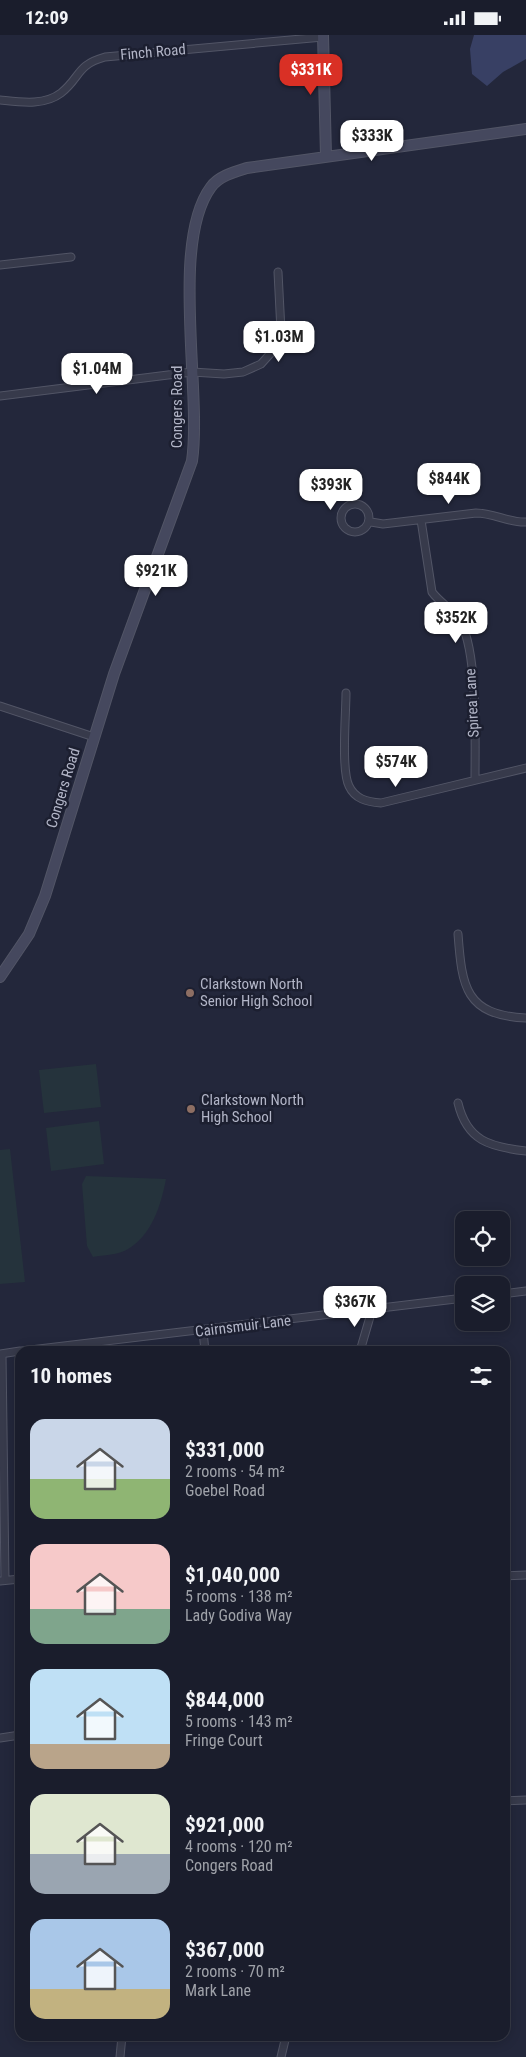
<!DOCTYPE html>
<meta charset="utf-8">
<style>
:root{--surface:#1a1d2c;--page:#272a38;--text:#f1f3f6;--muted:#9fa2a9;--line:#383b48;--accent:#d93025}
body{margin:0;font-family:"Roboto Condensed",sans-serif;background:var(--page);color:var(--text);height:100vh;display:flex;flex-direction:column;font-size:19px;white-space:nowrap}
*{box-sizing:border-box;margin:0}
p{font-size:16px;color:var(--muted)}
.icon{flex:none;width:28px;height:28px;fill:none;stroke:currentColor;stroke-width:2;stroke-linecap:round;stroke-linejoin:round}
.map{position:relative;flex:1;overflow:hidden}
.sheet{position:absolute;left:15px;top:1311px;width:495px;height:695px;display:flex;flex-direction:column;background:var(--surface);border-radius:15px;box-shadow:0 2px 12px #0003,0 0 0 1px var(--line)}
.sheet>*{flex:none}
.buttons{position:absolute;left:455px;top:1176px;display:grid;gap:10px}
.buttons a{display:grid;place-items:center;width:55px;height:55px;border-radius:10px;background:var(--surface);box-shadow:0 2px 12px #0003,0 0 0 1px var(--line);font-size:25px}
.price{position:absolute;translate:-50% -42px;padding:0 11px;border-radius:10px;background:#fff;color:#222;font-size:16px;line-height:32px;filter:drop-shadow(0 1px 2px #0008)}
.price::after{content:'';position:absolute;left:50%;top:30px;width:15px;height:11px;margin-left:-8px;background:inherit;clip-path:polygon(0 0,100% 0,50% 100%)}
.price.current{background:var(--accent);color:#fff}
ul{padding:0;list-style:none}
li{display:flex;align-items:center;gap:15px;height:125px;padding:0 15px}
li span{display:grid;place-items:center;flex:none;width:140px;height:100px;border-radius:15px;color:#555}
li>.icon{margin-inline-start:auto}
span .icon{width:60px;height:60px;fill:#fffc;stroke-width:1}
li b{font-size:21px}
h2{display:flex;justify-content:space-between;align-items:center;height:60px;padding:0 15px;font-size:21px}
.status{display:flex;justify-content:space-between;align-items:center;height:35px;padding:0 25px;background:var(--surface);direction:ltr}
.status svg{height:14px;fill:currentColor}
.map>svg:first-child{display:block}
</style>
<div class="status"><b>12:09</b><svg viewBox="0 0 49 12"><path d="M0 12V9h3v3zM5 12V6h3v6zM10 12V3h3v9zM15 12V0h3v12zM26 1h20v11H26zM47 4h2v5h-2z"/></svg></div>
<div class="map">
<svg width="526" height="2022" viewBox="0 0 526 2022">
<rect width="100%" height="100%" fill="#23273b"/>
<path fill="#25333c" d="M 96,1029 L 101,1072 L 44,1078 L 39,1035 Z
M 99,1086 L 104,1129 L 51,1136 L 46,1093 Z
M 10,1114 L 25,1247 L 0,1249 L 0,1115 Z
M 86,1141 L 166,1144 C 161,1170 152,1200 128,1214 C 119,1220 103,1220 93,1222 L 87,1211 L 82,1149 Z"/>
<path fill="#384064" d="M 474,0 L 526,0 L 526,24 L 503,37 L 487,51 L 472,39 L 470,14 Z"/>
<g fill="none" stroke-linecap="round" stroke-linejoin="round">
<g stroke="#525566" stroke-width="9">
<path id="street" d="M 0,65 C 20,67 44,71 61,58 C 81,42 76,30 105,22 L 323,2
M 0,230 L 71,222
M 0,361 L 192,337 L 224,339 L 243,337 L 261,329 L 279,309 L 281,296 L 278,237
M341 483a14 14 0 1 1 28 0a14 14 0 1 1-28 0Z
M 421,485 L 432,557 C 440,568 455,576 461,588 C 478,619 475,707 475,745
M 371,487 L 383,489 L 476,478 C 494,478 509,488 526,487
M 346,658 C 346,678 341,735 349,751 C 355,764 367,767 381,768 L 526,733
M 0,671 L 94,702
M 458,899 C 462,952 465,980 526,983
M 458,1068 C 467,1106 490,1112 526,1116
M 501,1259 L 526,1256
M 203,1296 L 205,1316
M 22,1316 L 464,1263
M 360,1316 L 372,1275
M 0,1319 L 20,1316
M 2,1319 L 5,1545
M 505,1541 L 526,1540
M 0,1546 L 20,1544
M 0,1703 L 20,1700
M 505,1766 L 526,1765
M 120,2022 L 122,2001
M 281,2022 L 286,2001"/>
</g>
<g stroke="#525566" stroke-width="12">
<path id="secondary" d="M 323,0 L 326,121
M 0,942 L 29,899 L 45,861 L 114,639 L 192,426 C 202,356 170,207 211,152 C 219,141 234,137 247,133 L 526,94"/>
</g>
<use href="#street" stroke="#373a4b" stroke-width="7"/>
<use href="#secondary" stroke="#45485e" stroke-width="10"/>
</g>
<g fill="#8d6e63" stroke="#1c1f30" stroke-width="2">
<circle cx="190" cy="958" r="5"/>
<circle cx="191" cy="1074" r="5"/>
</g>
<g text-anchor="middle" stroke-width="5" stroke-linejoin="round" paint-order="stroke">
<g font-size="15" fill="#b2b5c7" stroke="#1c1f30">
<text transform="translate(153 17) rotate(-5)" y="5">Finch Road</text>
<text transform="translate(177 372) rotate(-90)" y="5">Congers Road</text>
<text transform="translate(472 668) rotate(-93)" y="5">Spirea Lane</text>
<text transform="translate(63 753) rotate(-73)" y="5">Congers Road</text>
<text transform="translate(243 1291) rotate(-7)" y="5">Cairnsmuir Lane</text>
</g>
<g font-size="15" fill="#b2b5c7" stroke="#1c1f30" text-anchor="start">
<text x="200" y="954">Clarkstown North<tspan x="200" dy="17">Senior High School</tspan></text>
<text x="201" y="1070">Clarkstown North<tspan x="201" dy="17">High School</tspan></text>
</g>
</g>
</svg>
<div class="buttons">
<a><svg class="icon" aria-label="locate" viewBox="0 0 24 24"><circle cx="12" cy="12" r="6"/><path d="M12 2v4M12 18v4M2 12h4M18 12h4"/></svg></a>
<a><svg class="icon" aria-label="layers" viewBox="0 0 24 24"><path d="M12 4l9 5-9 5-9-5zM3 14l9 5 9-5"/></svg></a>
</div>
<b class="price current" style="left:311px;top:61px">$331K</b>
<b class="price" style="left:372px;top:127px">$333K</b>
<b class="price" style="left:279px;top:328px">$1.03M</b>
<b class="price" style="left:97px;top:360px">$1.04M</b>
<b class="price" style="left:449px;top:470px">$844K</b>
<b class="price" style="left:331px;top:476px">$393K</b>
<b class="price" style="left:156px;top:562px">$921K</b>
<b class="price" style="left:456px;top:609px">$352K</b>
<b class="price" style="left:396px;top:753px">$574K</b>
<b class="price" style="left:355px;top:1293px">$367K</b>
<section class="sheet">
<h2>10 homes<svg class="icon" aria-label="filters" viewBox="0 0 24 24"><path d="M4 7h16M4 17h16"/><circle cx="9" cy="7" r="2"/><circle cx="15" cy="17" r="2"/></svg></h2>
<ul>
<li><span style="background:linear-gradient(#c9d6e8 60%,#8fb573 0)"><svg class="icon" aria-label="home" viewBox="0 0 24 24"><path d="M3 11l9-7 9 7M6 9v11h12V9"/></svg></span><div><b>$331,000</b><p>2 rooms · 54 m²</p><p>Goebel Road</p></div></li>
<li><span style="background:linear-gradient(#f6c9c9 65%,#7fa58c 0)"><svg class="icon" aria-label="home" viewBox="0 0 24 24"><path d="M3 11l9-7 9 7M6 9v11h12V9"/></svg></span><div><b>$1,040,000</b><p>5 rooms · 138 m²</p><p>Lady Godiva Way</p></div></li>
<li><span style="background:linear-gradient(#bfe0f5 75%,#b9a48a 0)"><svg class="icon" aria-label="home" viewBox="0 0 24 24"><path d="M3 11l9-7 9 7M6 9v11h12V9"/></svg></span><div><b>$844,000</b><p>5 rooms · 143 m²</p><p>Fringe Court</p></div></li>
<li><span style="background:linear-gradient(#dfe7d0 60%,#9aa5b1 0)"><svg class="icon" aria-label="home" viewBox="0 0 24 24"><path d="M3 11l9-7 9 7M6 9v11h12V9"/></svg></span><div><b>$921,000</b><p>4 rooms · 120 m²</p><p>Congers Road</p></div></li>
<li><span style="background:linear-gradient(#a9c7e8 70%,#c2b280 0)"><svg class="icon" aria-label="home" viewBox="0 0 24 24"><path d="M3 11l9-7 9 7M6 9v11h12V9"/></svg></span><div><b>$367,000</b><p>2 rooms · 70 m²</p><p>Mark Lane</p></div></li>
</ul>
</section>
</div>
